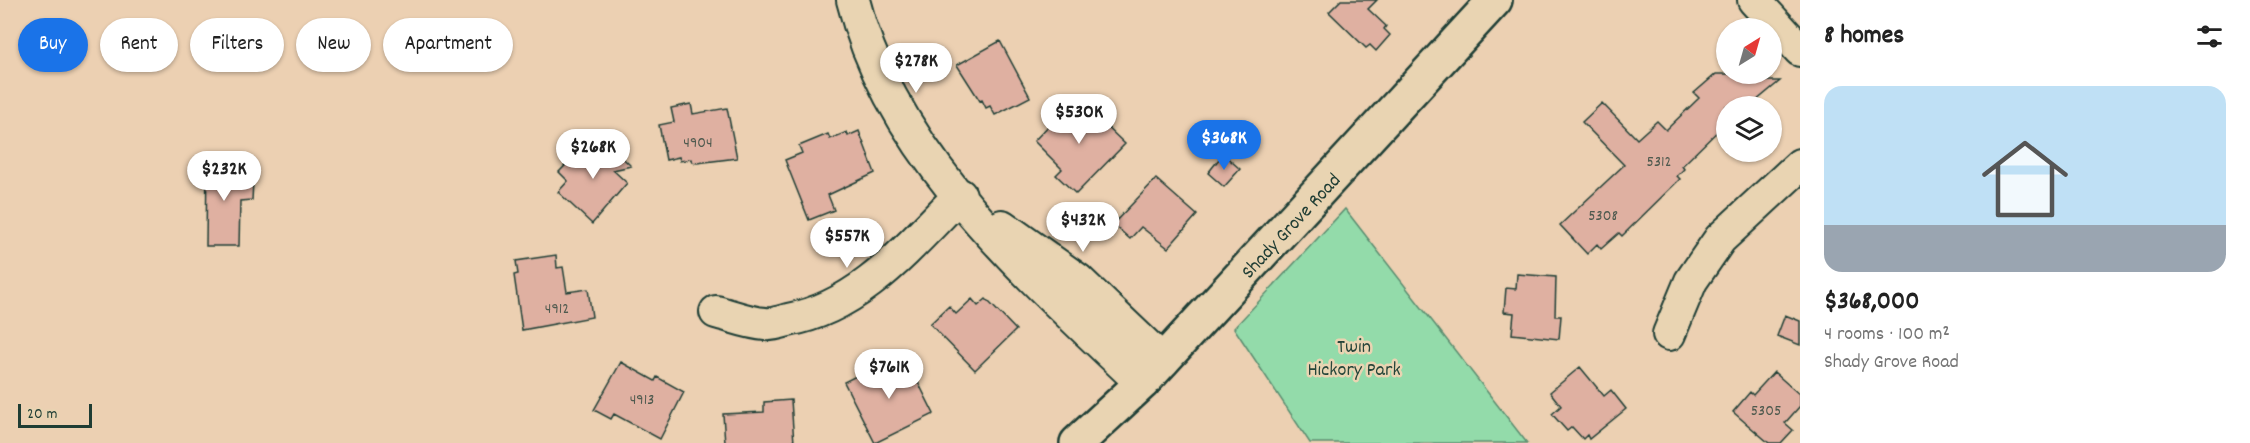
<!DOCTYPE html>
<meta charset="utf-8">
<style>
:root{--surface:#fff;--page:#f2f2f2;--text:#222;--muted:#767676;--accent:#1a73e8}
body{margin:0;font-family:Dekko,sans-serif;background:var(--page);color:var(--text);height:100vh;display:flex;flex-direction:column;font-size:22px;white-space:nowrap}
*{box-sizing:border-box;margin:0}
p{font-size:20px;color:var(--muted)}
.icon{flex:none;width:33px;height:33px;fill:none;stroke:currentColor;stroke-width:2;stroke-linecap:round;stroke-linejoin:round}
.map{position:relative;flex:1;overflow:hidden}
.side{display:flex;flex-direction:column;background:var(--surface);width:450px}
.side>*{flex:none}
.hud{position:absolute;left:18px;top:18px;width:570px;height:54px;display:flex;gap:12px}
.needle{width:39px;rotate:37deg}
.tools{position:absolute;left:1716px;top:18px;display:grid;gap:12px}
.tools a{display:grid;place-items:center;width:66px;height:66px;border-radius:50%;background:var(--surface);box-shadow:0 2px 4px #0004;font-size:30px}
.scale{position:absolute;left:18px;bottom:15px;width:74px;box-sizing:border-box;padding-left:6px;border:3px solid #1f3d34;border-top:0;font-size:16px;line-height:21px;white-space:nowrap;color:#1f3d34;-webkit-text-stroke:4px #e9d4b2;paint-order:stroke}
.price{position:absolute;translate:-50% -51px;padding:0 14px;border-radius:21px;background:#fff;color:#222;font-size:20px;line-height:39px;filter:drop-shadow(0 2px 3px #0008)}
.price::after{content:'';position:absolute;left:50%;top:36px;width:18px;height:14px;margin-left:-9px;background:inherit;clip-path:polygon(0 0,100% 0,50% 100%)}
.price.current{background:var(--accent);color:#fff}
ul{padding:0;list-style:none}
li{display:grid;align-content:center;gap:12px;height:318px;padding:0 24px}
li span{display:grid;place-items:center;height:186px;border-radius:18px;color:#555}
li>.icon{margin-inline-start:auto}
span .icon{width:108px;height:108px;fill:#fffc;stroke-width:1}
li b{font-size:26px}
h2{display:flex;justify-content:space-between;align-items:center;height:72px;padding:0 24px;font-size:26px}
.pill{padding:0 21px;border-radius:27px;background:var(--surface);box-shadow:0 2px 4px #0004;font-size:21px;line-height:54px}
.pill.current{background:var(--accent);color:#fff}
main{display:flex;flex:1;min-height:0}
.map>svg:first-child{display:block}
</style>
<main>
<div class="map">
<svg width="1800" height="443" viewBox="0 0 1800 443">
<rect width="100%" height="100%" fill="#ecd0b2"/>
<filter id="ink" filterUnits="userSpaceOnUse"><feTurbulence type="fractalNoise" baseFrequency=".0167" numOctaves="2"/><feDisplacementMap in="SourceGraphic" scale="12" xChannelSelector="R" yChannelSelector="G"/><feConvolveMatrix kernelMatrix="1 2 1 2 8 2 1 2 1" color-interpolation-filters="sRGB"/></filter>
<g filter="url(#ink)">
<path fill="#93dbaa" stroke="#598c6f" stroke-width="1.5" d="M 1345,209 L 1527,443 L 1310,443 L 1234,328 Z"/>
<path fill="#dfb0a1" stroke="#1f3d34" stroke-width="1.5" d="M 1341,0 L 1377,0 L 1368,9 L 1386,26 L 1384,29 L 1390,35 L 1376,51 L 1370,45 L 1366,48 L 1329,12 Z
M 1000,41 L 1030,97 L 995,115 L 990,106 L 986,108 L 982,100 L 980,101 L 957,65 Z
M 1716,74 L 1751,74 L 1758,81 L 1780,81 L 1750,106 L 1726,106 L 1726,123 L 1682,166 L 1684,169 L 1677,176 L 1680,179 L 1622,236 L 1619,233 L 1601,249 L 1597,244 L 1587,254 L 1560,225 L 1624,165 L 1582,122 L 1602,103 L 1637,139 L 1657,121 L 1666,130 L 1699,98 L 1694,93 Z
M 1076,97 L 1125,144 L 1076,194 L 1056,175 L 1062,169 L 1034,141 Z
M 691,104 L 693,114 L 727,108 L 737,158 L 697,163 L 692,162 L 691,159 L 680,161 L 679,157 L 666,160 L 659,125 L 674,122 L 671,108 Z
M 859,131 L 875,173 L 828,195 L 834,210 L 809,220 L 785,160 L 802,153 L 799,146 L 828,134 L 830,139 L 847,132 L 848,136 Z
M 603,139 L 631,166 L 613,170 L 627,183 L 592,224 L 558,192 L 568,181 L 559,172 L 587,143 L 594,149 Z
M 1223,154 L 1240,169 L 1224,187 L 1208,173 Z
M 207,158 L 236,159 L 236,181 L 253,181 L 252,200 L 240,201 L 239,246 L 206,246 Z
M 1156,179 L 1197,215 L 1168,248 L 1141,227 L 1130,239 L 1113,224 Z
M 556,255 L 557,268 L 563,267 L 567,292 L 588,289 L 592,317 L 522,330 L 514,275 L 518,274 L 516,261 Z
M 1517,274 L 1556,277 L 1555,316 L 1561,316 L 1559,339 L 1512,334 L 1514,313 L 1504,312 L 1506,288 L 1516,289 Z
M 972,299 L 978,306 L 986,299 L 1016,330 L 975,370 L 930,324 L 949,306 L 956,314 Z
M 1785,315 L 1800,321 L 1800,345 L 1777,336 Z
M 907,360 L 934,414 L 875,443 L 844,382 L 870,369 L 873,377 Z
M 621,362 L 655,381 L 657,377 L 684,392 L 660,439 L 614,414 L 611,419 L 594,410 Z
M 1580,367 L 1604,396 L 1611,390 L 1626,409 L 1589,439 L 1587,435 L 1583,439 L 1572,427 L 1567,431 L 1552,414 L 1561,406 L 1550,392 Z
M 1774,372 L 1800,395 L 1800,406 L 1785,423 L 1793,430 L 1781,443 L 1769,443 L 1733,412 L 1750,392 L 1753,395 Z
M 791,400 L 794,443 L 725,443 L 723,414 L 764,412 L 764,402 Z"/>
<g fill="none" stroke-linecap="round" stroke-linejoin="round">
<g stroke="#1f3d34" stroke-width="36">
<path id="minor" d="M 853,0 C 891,156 1030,276 1142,383
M 1754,0 L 1800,50
M 1002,226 L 1078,280 L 1163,361
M 716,312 C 732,316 749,323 765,324 C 772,325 781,322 788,320 C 861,307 910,245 960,195
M 1669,334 L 1691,281 L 1720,239 L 1800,165"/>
</g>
<g stroke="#1f3d34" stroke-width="38">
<path id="major" d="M 1077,443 L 1142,383 L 1495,0"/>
</g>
<use href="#minor" stroke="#e9d4b2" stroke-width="32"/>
<use href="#major" stroke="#e9d4b2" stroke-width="33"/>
</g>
</g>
<g text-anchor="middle" stroke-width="5" stroke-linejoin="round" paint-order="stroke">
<g font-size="16" fill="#4f5a4f">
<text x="698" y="147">4904</text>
<text x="1659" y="166">5312</text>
<text x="1603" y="220">5308</text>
<text x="557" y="313">4912</text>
<text x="642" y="404">4913</text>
<text x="1766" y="415">5305</text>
</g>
<g font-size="20" fill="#1f3d34" stroke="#e9d4b2">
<text transform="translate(1290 225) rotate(-47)" y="7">Shady Grove Road</text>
</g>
<g font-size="20" fill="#25453a" stroke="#e9d4b2">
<text x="1354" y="352">Twin<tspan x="1354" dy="23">Hickory Park</tspan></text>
</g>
</g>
</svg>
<div class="tools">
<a><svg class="needle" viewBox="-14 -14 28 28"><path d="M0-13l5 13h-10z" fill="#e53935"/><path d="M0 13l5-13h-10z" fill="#767676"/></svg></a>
<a><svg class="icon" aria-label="layers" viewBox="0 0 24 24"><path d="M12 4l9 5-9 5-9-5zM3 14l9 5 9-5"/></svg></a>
</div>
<div class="scale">20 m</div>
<b class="price" style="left:916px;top:94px">$278K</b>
<b class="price" style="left:1079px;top:145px">$530K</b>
<b class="price current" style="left:1224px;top:171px">$368K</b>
<b class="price" style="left:593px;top:180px">$268K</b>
<b class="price" style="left:224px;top:202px">$232K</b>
<b class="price" style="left:1083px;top:253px">$432K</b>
<b class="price" style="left:847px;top:269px">$557K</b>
<b class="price" style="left:889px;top:400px">$761K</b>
<div class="hud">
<a class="pill current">Buy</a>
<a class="pill">Rent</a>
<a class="pill">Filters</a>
<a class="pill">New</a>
<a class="pill">Apartment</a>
</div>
</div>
<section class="side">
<h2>8 homes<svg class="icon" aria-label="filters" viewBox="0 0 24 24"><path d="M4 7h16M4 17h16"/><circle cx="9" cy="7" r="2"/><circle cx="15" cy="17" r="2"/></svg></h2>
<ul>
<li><span style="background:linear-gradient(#bfe0f5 75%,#9aa5b1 0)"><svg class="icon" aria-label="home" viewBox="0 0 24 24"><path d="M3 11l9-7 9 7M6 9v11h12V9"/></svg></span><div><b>$368,000</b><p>4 rooms · 100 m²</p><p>Shady Grove Road</p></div></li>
</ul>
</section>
</main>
